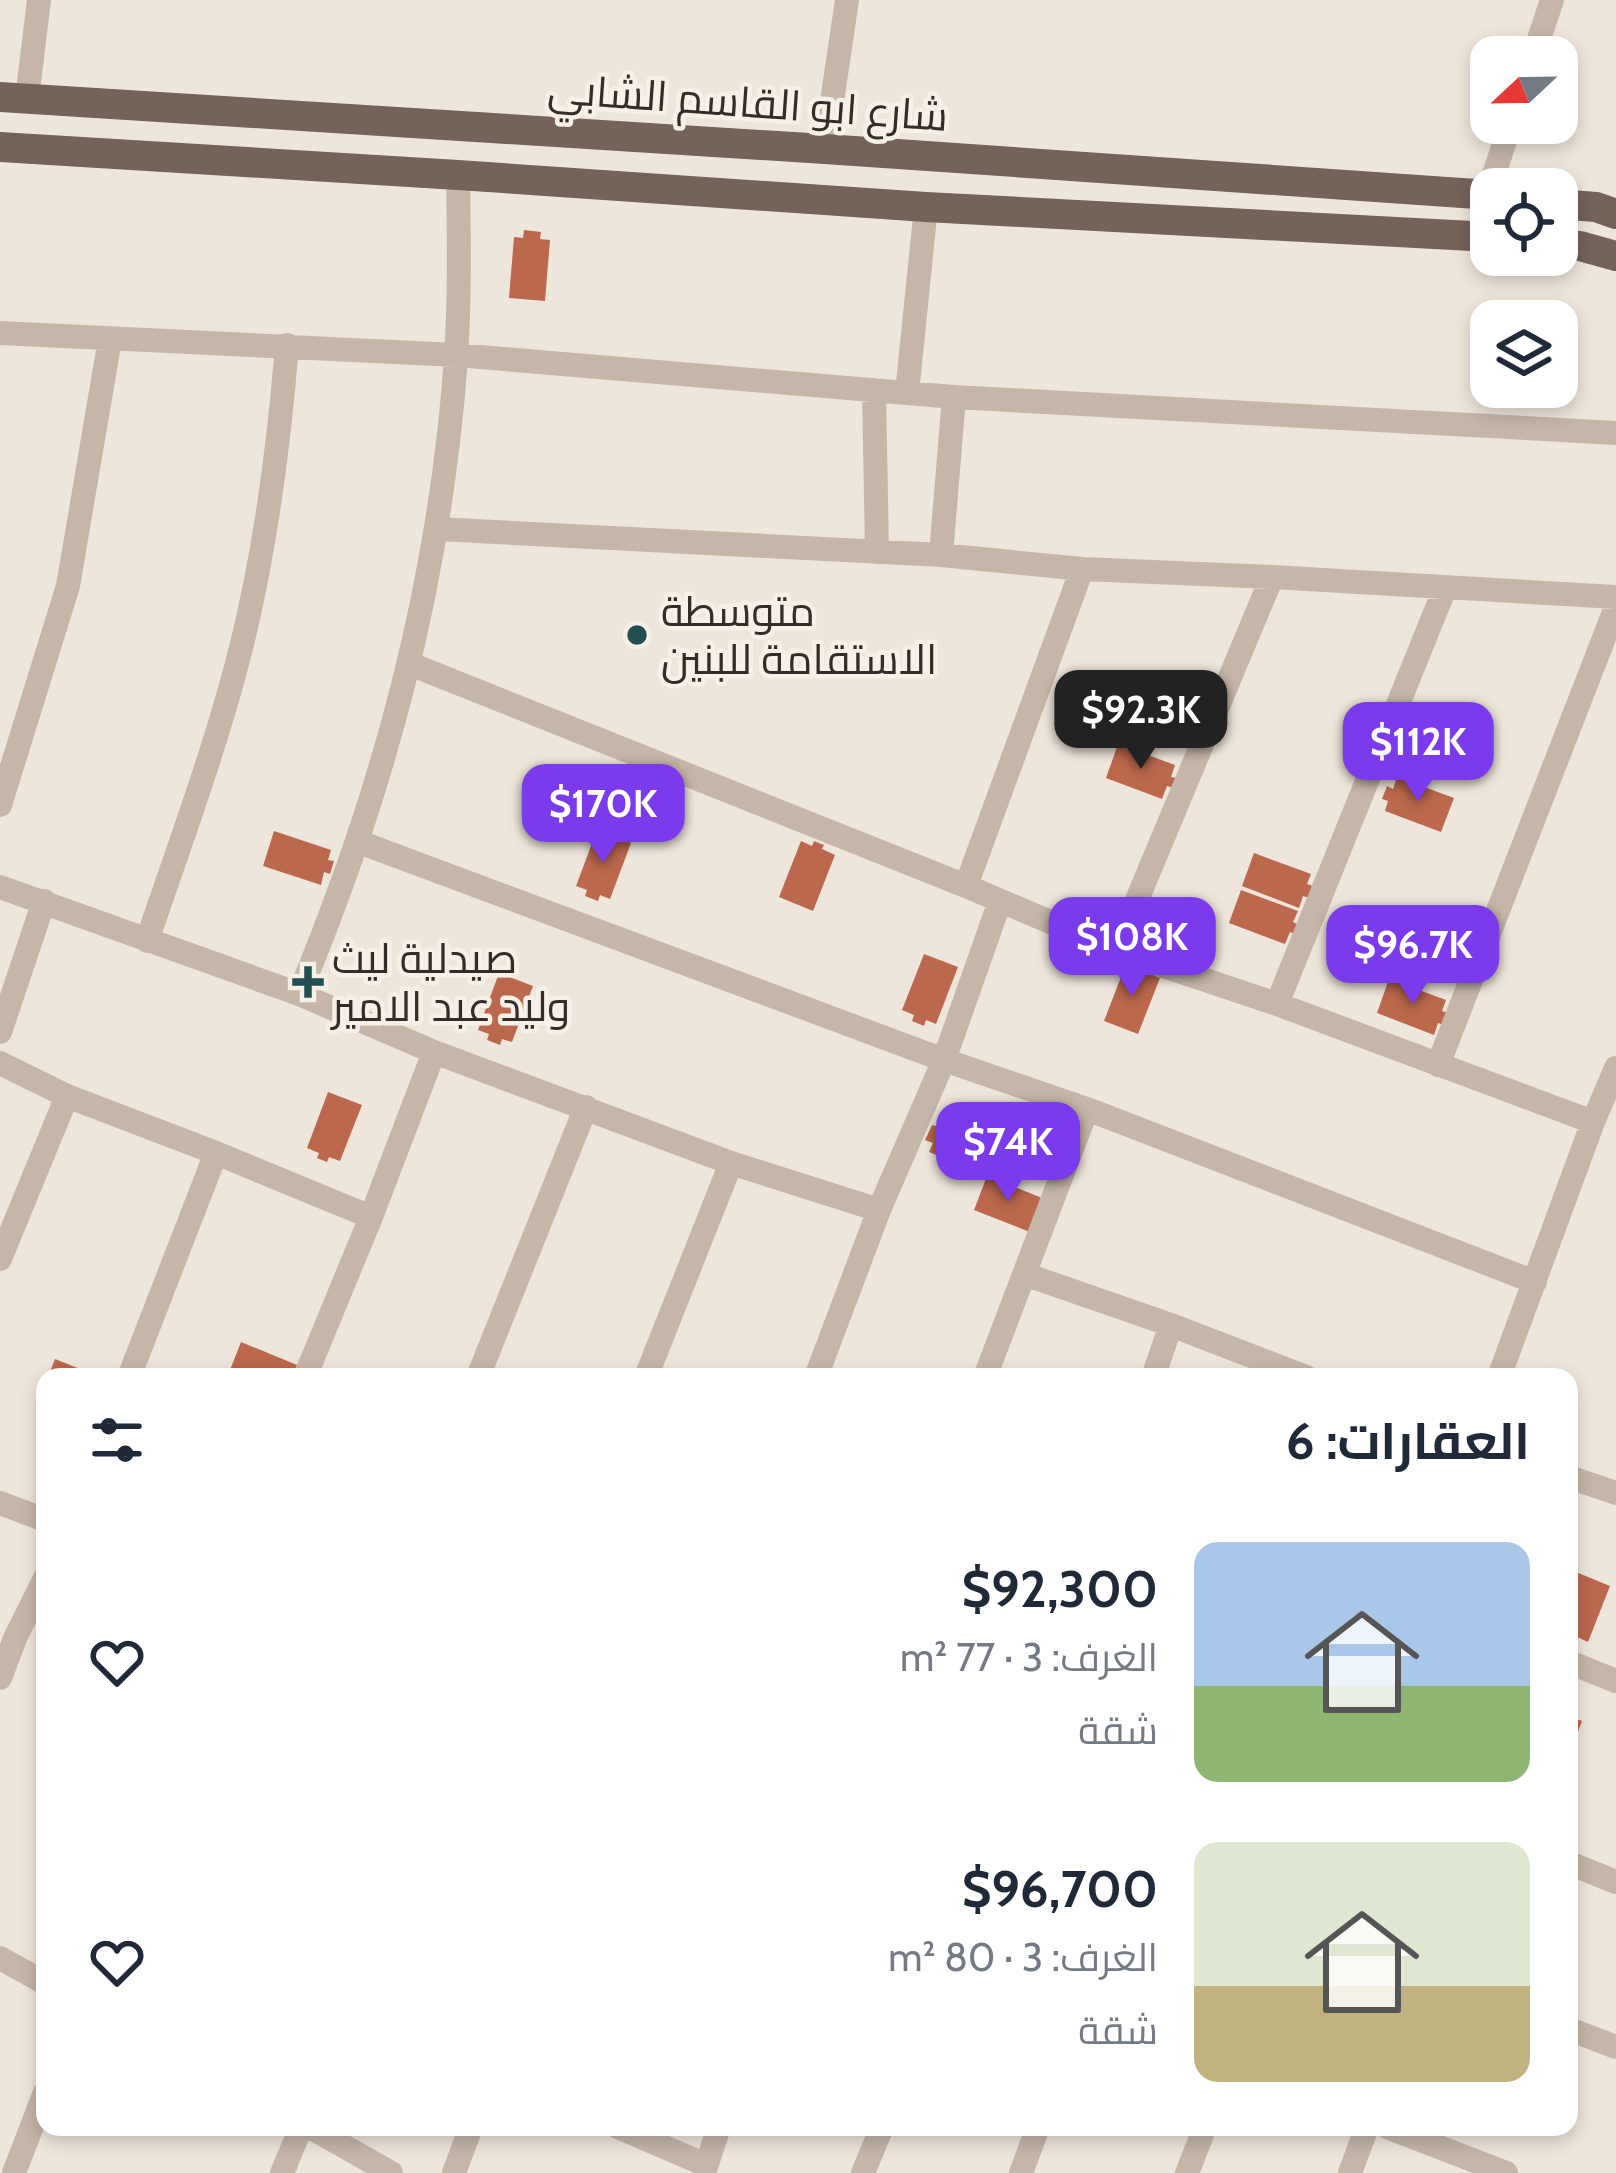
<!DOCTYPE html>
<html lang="ar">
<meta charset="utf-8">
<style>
:root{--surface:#fff;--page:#f6f6f7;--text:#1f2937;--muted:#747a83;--accent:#7c3aed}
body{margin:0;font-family:Cabin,Cairo,sans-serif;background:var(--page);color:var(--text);direction:rtl;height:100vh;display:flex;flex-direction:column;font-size:45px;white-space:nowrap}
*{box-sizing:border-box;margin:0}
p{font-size:39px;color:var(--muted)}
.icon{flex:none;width:66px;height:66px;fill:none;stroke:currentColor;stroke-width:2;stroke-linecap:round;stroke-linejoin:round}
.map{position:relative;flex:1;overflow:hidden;direction:ltr}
.details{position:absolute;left:36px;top:1368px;width:1542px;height:768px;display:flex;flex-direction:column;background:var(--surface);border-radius:24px;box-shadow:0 6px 18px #0003;direction:rtl}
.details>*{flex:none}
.needle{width:78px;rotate:248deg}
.tools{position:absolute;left:1470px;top:36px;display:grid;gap:24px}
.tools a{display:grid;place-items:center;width:108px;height:108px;border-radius:24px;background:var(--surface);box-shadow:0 6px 18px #0003;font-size:60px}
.price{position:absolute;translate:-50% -102px;padding:0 27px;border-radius:24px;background:var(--accent);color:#fff;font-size:39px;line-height:78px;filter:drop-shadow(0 3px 6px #0008)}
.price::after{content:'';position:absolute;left:50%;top:72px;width:36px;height:27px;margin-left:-18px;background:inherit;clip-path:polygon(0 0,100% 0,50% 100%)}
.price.current{background:#222;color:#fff}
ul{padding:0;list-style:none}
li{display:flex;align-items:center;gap:36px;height:300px;padding:0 48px}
li span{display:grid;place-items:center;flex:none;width:336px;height:240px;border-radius:24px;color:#555}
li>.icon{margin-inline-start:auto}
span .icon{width:144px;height:144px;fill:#fffc;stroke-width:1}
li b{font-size:51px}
h2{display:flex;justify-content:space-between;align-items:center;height:144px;padding:0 48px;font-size:51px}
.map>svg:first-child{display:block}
</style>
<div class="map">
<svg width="1616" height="2173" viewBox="0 0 1616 2173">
<rect width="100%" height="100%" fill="#efe6db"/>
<path fill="#bb684d" d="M 524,230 L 541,232 L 540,239 L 550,240 L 545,301 L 509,298 L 514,237 L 523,238 Z
M 1145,673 L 1201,695 L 1197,704 L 1205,707 L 1199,722 L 1191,719 L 1188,729 L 1132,707 Z
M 1118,744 L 1175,765 L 1171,777 L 1176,778 L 1173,788 L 1167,786 L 1162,799 L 1106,778 Z
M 1397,777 L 1454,798 L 1441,832 L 1385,811 L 1388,801 L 1382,799 L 1387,786 L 1393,789 Z
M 597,830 L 631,843 L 610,899 L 600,895 L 598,901 L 585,896 L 587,890 L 576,886 Z
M 274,831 L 331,850 L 328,860 L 334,861 L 330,874 L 324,872 L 321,885 L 263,866 Z
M 801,841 L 812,846 L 814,841 L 824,845 L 822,849 L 835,855 L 813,911 L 779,897 Z
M 1254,853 L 1311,874 L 1307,884 L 1313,886 L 1309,898 L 1303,896 L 1299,908 L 1242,886 Z
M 1241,890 L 1298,911 L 1293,922 L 1299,925 L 1295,934 L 1290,932 L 1285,944 L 1229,923 Z
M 924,954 L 958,967 L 936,1024 L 926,1020 L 924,1026 L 912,1021 L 914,1015 L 902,1010 Z
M 1126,964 L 1160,978 L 1138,1034 L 1104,1021 Z
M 499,973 L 533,986 L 512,1042 L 502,1039 L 500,1045 L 487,1040 L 489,1034 L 478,1030 Z
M 1389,979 L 1446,1000 L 1442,1011 L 1448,1013 L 1444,1025 L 1438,1023 L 1434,1035 L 1377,1013 Z
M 328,1092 L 362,1105 L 340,1161 L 329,1157 L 327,1162 L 317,1158 L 319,1153 L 307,1148 Z
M 1013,1105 L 1070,1126 L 1057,1160 L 1001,1138 Z
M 942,1118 L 999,1141 L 985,1175 L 929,1152 L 933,1143 L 925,1140 L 932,1125 L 939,1127 Z
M 987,1176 L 1042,1198 L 1030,1232 L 974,1210 Z
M 241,1342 L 297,1365 L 294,1374 L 302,1377 L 228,1375 Z
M 55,1359 L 100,1377 L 48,1377 Z
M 1576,1572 L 1610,1586 L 1588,1642 L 1577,1637 L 1575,1642 L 1569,1640 L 1569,1591 Z
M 1569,1716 L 1582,1721 L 1569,1755 Z"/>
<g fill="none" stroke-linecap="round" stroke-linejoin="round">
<path stroke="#c6b6a8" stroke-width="24" d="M 1533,57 L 1552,0
M 27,99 L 39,0
M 825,149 L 847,0
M 1487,195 L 1511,123
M 0,333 L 456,355 L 954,397 L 1616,433
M 874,390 L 877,552
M 907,393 L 926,207
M 437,529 L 941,555 L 1082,569 L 1272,577 L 1616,597
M 941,555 L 954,397
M 410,664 L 966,886 L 1116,950 L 1277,1004 L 1593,1122
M 0,805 L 68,586 L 110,339
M 359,842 L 944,1060 L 1087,1109 L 1535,1282
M 966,886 L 1082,569
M 0,887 L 299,994 L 434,1052 L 731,1163 L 879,1210
M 147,941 C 180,843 217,745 242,644 C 266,546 279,446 287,345
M 1116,950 L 1272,577
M 299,994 C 385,788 440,581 456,358 C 460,297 459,236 458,175
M 1277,1004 L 1445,588
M 0,1032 L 44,901
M 0,1063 L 67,1096 L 216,1153 L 371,1217
M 1438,1065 L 1616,607
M 0,1259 L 67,1096
M 1024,1274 L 1171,1325 L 1306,1377
M 129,1377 L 216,1153
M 305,1377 L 371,1217 L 434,1052
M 478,1377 L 586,1107
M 646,1377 L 731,1163
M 816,1377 L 879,1210 L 944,1060 L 1000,901
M 985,1377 L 1087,1109
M 1153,1377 L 1171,1325
M 1499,1377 L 1593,1122 L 1616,1068
M 1569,1477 L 1616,1493
M 0,1503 L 45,1520
M 1569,1662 L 1616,1681
M 0,1678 L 16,1636 L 45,1578
M 1569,1863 L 1616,1882
M 0,1958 L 45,1983
M 1569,2029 L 1616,2047
M 310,2127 L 391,2173
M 618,2127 L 706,2165
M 1387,2127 L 1506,2173
M 14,2173 L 45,2092
M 282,2173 L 301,2127
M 454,2173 L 471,2127
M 704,2173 L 719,2127
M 863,2173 L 882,2127
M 1021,2173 L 1038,2127
M 1187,2173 L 1205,2127
M 1350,2173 L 1367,2127"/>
<path stroke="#75635a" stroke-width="30" d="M 0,97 L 825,149 L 1491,195
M 0,147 L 458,175 L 926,207 L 1491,237
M 1557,204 L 1596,207 L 1616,214
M 1557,243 L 1580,246 L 1616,256"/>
</g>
<g fill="#214f52" stroke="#f7f0e7" stroke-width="4.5">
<circle cx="637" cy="635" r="12"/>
<path d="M302 964h12v12h12v12h-12v12h-12v-12h-12v-12h12z"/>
</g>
<g text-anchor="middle" stroke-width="9" stroke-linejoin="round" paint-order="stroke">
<g font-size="42" fill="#342c28" stroke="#f7f0e7">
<text transform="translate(748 102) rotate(4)" y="15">شارع ابو القاسم الشابي</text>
</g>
<g font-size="42" fill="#342c28" stroke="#f7f0e7" text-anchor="start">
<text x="661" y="626">متوسطة<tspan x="661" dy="48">الاستقامة للبنين</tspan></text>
<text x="332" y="973">صيدلية ليث<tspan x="332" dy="48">وليد عبد الامير</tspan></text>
</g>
</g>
</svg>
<div class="tools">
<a><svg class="needle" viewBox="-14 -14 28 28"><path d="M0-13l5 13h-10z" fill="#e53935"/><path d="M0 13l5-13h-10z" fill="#747a83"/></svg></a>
<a><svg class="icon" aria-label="locate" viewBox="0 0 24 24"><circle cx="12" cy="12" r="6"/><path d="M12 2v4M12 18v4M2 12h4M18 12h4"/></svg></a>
<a><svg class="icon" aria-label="layers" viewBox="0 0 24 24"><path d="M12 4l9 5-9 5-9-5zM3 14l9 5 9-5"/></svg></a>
</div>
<b class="price current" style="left:1141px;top:772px">$92.3K</b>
<b class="price" style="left:1418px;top:804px">$112K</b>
<b class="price" style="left:603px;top:866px">$170K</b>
<b class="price" style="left:1132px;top:999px">$108K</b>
<b class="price" style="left:1413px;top:1007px">$96.7K</b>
<b class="price" style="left:1008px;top:1204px">$74K</b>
<section class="details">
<h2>العقارات: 6<svg class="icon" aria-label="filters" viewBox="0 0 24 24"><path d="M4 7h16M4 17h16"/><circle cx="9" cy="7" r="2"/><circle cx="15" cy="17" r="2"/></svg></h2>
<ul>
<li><span style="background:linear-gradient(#a9c7e8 60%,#8fb573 0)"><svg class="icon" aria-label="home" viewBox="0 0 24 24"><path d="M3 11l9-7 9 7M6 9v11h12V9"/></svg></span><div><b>$92,300</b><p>الغرف: 3 · 77 m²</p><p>شقة</p></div><svg class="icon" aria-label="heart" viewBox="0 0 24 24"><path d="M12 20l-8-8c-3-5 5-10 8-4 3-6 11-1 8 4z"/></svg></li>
<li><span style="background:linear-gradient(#dfe7d0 60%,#c2b280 0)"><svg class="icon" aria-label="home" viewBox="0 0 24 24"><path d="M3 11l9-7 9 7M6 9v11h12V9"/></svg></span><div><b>$96,700</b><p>الغرف: 3 · 80 m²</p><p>شقة</p></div><svg class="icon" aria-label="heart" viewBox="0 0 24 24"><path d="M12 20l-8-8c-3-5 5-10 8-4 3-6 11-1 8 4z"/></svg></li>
</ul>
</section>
</div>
